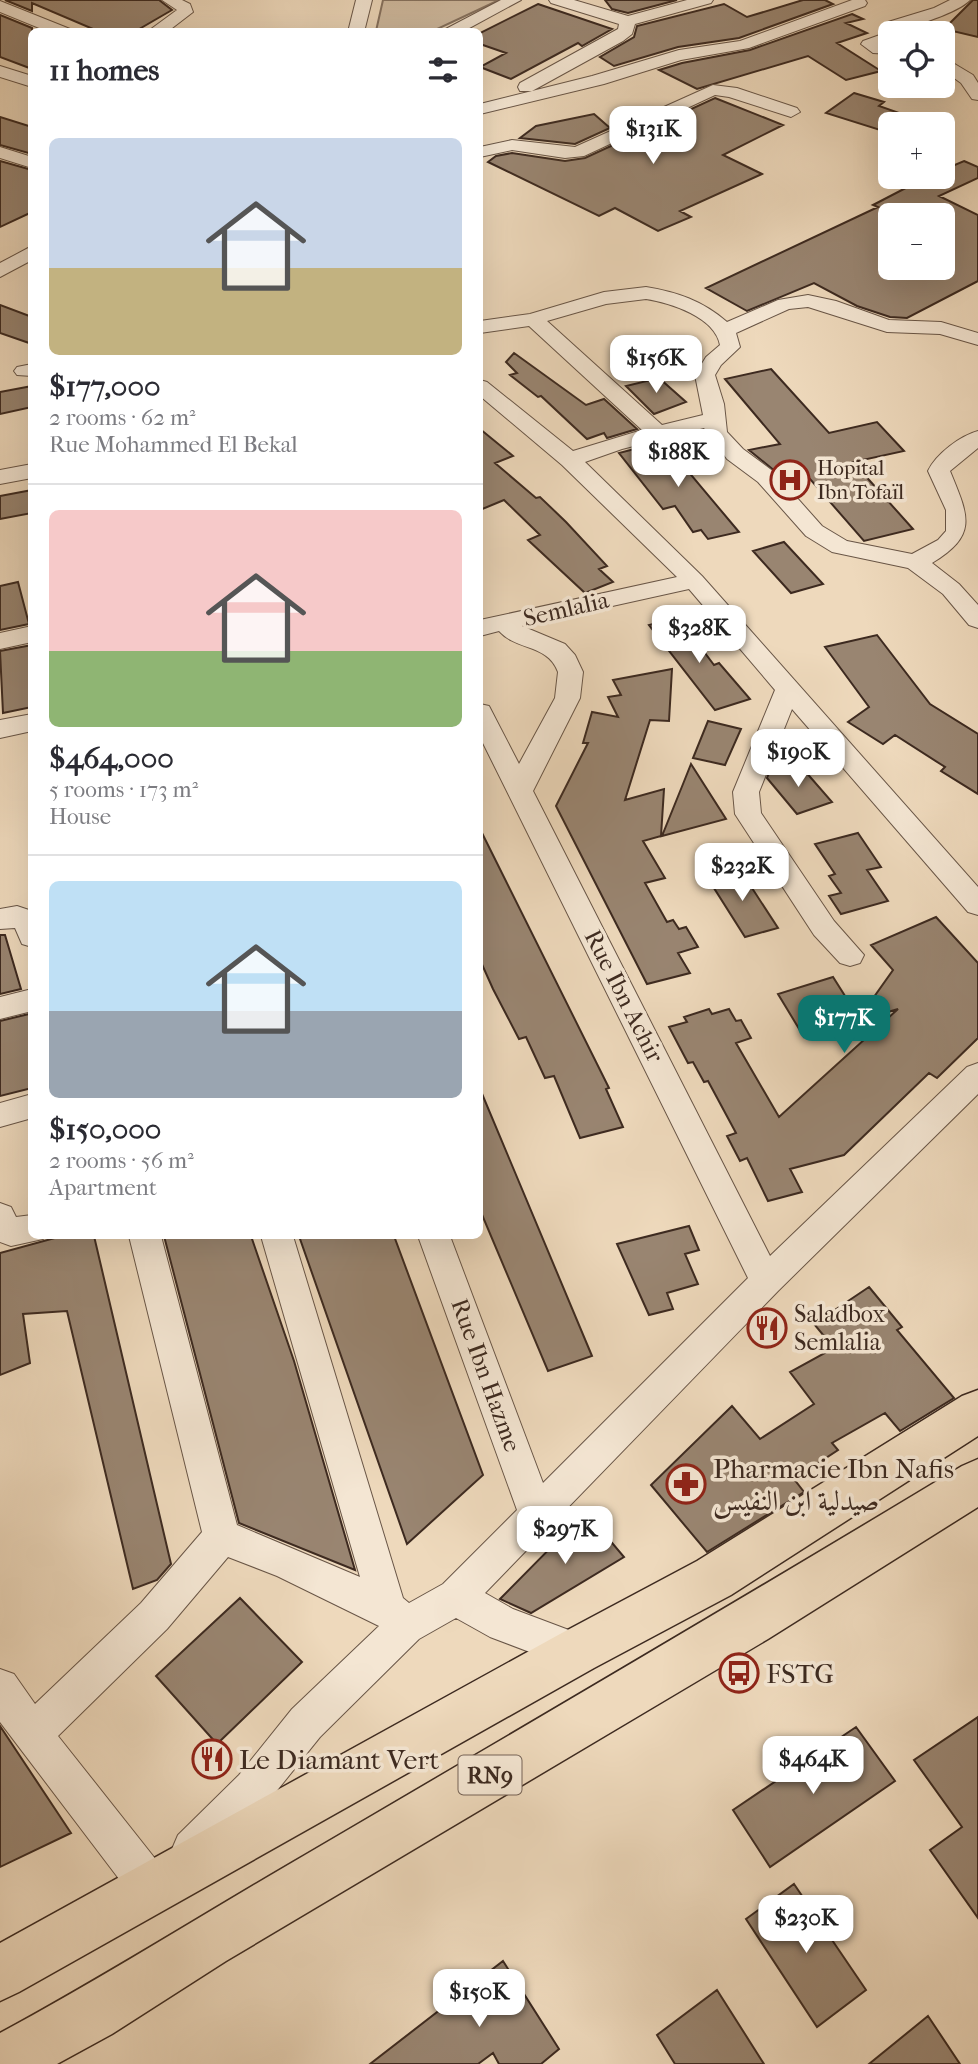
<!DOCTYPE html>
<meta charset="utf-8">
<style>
:root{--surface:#fff;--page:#f2f2f3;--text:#2b2b33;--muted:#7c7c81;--line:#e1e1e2;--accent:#0f766e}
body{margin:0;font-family:"IM FELL French Canon",Amiri,serif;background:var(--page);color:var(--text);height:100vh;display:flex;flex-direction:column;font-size:26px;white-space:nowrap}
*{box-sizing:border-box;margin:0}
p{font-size:23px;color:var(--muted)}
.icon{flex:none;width:38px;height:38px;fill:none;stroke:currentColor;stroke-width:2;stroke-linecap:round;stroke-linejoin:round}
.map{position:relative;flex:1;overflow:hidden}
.side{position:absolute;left:28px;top:28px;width:455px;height:1211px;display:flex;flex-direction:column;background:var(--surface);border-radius:10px;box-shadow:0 7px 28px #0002}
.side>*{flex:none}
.buttons{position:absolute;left:878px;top:21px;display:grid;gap:14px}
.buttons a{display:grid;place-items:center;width:77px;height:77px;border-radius:10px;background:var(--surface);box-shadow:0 7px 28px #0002;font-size:35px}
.price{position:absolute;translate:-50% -60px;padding:0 16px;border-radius:14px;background:#fff;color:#222;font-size:23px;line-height:46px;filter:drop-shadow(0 2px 4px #0008)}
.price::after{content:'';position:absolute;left:50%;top:42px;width:21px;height:16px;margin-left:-10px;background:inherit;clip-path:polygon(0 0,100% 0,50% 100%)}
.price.on{background:var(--accent);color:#fff}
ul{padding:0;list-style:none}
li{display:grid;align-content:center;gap:14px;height:371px;padding:0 21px}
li+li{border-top:2px solid var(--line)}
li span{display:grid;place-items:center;height:217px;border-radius:10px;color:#555}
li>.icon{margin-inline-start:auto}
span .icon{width:126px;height:126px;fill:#fffc;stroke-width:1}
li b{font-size:30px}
h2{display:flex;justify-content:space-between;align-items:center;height:84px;padding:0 21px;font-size:30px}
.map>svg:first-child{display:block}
</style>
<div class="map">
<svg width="978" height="2064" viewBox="0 0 978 2064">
<rect width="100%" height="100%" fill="#eed9bc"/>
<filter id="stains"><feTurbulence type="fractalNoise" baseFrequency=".00286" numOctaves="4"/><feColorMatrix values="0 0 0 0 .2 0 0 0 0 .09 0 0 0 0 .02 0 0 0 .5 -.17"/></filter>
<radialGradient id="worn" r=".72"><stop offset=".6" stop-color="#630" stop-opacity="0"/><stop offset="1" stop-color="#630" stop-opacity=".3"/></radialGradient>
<path fill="#d0bba1" stroke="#867260" stroke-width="2" d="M 383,0 L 499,0 L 433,31 L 376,31 Z"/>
<path fill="#998571" stroke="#3d2a20" stroke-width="2" fill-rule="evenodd" d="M 5,0 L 159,0 L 172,10 L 134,32 L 100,32 L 32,3 L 32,11 Z
M 605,0 L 677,0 L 628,13 L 612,9 Z
M 803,0 L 825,0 L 833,4 L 739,38 L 678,47 L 614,66 L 600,57 L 634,37 L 637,26 L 724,4 L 747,17 Z
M 973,0 L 978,0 L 978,37 L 944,29 Z
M 538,4 L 612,29 L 582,46 L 578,43 L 511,79 L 480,67 L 506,53 L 480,44 L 480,33 Z
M 852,14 L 863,19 L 846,23 L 867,33 L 837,43 L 881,71 L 846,80 L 808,56 L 697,89 L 659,70 L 682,63 L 750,50 Z
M 0,15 L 32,28 L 32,69 L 0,57 Z
M 854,93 L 884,102 L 879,106 L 902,114 L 880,130 L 826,113 Z
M 715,98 L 783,125 L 723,155 L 762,174 L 680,211 L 691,217 L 658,231 L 615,208 L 599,216 L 488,162 L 496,156 L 512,153 L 565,161 L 585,158 Z
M 594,114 L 610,128 L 575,144 L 520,138 L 536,126 Z
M 0,117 L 32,127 L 32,154 L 0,145 Z
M 0,161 L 32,170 L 32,212 L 0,227 Z
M 964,161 L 978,167 L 978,178 L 939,196 L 978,215 L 978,281 L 907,318 L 890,317 L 857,306 L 814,283 L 747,311 L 706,288 L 878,207 L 873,205 L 923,179 L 943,177 L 943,170 ZM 891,214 L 943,215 L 943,268 L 891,268 Z
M 0,305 L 32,317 L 32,344 L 0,333 Z
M 514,353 L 586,405 L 604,399 L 637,429 L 607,438 L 604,433 L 587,439 L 541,396 L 538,397 L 510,375 L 517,373 L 506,362 Z
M 771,369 L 829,433 L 877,422 L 904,451 L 853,462 L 913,529 L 864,541 L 804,472 L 781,476 L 749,450 L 780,444 L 725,379 Z
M 659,378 L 686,402 L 654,414 L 626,386 Z
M 32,386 L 32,407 L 0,414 L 0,392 Z
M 480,429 L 513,456 L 495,463 L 536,498 L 540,497 L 566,522 L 607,566 L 599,569 L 613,582 L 585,593 L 528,540 L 540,535 L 504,500 L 480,510 Z
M 665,441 L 676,457 L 739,532 L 708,539 L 701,530 L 693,532 L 675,506 L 663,509 L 619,453 Z
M 32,490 L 32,513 L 0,519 L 0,496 Z
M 784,542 L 823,584 L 791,593 L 753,551 Z
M 18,582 L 29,624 L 0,630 L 0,586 Z
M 672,619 L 681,621 L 714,665 L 719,663 L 750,699 L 715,710 L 649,625 Z
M 877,635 L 930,704 L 978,734 L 978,794 L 941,771 L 945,767 L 895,735 L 883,744 L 848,722 L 869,707 L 825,647 Z
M 32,645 L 32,707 L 3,713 L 0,651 Z
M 672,669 L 669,721 L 650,720 L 625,800 L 664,789 L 661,836 L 643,841 L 665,878 L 645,883 L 667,922 L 673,920 L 679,929 L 686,927 L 698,947 L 678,953 L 690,973 L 647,984 L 556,806 L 588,743 L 583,743 L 592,712 L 618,717 L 608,697 L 621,695 L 613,680 Z
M 708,721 L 741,729 L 725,765 L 693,758 Z
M 798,763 L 832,802 L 797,814 L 767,778 L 769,773 Z
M 691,764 L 726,819 L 662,836 L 683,784 Z
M 480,829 L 609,1088 L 606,1089 L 623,1127 L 580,1138 L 554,1076 L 545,1078 L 526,1037 L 519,1039 L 493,989 L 480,960 Z
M 858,833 L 881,867 L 867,870 L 888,901 L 841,914 L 829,896 L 841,893 L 829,876 L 835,874 L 815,844 Z
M 739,868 L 778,928 L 745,937 L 707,877 Z
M 936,917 L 978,963 L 978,1038 L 937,1078 L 929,1073 L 844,1155 L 790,1169 L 802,1192 L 768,1201 L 747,1158 L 740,1161 L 727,1136 L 736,1133 L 708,1081 L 704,1082 L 693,1062 L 688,1063 L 669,1027 L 687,1022 L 684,1017 L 709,1009 L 712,1014 L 729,1009 L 736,1021 L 741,1020 L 751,1038 L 736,1043 L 779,1117 L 898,1009 L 804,1037 L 778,994 L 833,977 L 859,1018 L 893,970 L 871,945 Z
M 0,935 L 5,935 L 21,989 L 0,994 Z
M 29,1014 L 32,1023 L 32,1088 L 0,1096 L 0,1021 Z
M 480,1089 L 592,1356 L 548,1371 L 480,1210 Z
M 689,1226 L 699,1250 L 685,1254 L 698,1284 L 667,1293 L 673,1309 L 649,1315 L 617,1244 Z
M 62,1236 L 94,1236 L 171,1564 L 157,1580 L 133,1589 L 67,1311 L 23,1314 L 30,1363 L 0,1375 L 0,1253 Z
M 164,1236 L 251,1236 L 294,1361 L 355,1570 L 239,1523 Z
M 299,1236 L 394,1236 L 483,1475 L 407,1544 Z
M 869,1287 L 902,1327 L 897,1330 L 954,1398 L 900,1431 L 885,1413 L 832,1443 L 838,1450 L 794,1479 L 804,1492 L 707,1552 L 651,1485 L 732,1406 L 760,1439 L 814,1404 L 790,1372 L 834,1348 L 814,1324 Z
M 586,1512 L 624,1557 L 531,1613 L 500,1599 Z
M 240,1598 L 302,1662 L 217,1744 L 156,1676 Z
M 978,1717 L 978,1918 L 930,1850 L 962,1827 L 914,1760 Z
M 0,1726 L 71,1833 L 0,1867 Z
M 856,1727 L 895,1781 L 770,1867 L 733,1810 Z
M 794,1884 L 866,1990 L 817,2027 L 746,1919 Z
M 503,1961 L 559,2049 L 541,2064 L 499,2064 L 493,2053 L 478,2064 L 370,2064 Z
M 717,1990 L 764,2064 L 675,2064 L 657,2035 Z
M 928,2016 L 960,2064 L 869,2064 Z"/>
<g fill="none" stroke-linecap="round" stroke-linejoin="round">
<g stroke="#695647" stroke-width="2">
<path id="minor" d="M 162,0 L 182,0 L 190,4 L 193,12 L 167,32 L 147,32 L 177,10 Z
M 356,0 L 372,0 L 364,32 L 348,32 Z
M 501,0 L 521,0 L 462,32 L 440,32 Z
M 549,0 L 574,0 L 628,16 L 687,0 L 713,0 L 711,3 L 635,24 L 632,34 L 623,41 L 532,91 L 520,91 L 518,87 L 520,83 L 618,29 L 619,24 L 551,3 Z
M 852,0 L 865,0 L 867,3 L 865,6 L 749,48 L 681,60 L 604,84 L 480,114 L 480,104 L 592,76 L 679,50 L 740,41 Z
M 950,0 L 970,0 C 959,12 904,32 888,28 L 886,25 L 888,22 L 934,8 Z
M 0,1 L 70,29 L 72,32 L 49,32 L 0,12 Z
M 891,31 L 897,33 L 891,33 L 891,42 L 882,45 L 891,44 L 891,54 L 873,53 L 861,44 L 863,41 Z
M 943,57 L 973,75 L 978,83 L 978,100 L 972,99 L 961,83 L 943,70 Z
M 0,66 L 32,76 L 32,87 L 0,77 Z
M 713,85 L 737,88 L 797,108 L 800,112 L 791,117 L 729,97 L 715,95 L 584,156 L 565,158 L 512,150 L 480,157 L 480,147 L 512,140 L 575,147 Z
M 0,147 L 32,157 L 32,168 L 0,158 Z
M 32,246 L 32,260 L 0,277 L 0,263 Z
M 646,287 C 677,292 703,301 727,322 L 778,300 L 808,295 L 836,301 L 889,320 L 941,322 L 978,333 L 978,345 L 940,334 L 887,332 L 808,307 L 789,309 L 736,333 L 740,347 L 721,365 L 715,375 L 724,404 L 727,432 L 743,449 L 774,472 L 822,526 L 847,541 L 912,554 L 938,540 L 946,531 L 946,510 L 928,471 C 936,454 960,436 978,431 L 978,448 L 950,471 C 969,517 978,535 932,563 L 959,584 L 978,605 L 978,628 L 969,625 L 943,594 L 908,568 L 832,552 L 806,536 L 758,482 L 727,459 L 704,428 L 622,449 L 585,462 L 702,576 L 978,887 L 978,915 L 968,912 L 792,709 L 759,792 L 761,813 L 834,921 L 864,955 L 860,963 L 850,966 L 840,963 L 814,935 L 735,814 L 733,792 L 775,690 L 689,589 L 522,626 L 565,644 L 575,655 L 583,672 L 580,698 L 533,791 L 770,1256 L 967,1067 L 978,1063 L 978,1094 L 778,1291 L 485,1593 L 513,1609 L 590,1638 L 596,1651 L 590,1664 L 577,1670 L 490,1637 L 456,1618 L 419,1639 L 320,1737 L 267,1803 L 206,1863 L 192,1869 L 178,1863 L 172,1849 L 178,1835 L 239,1775 L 292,1709 L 379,1626 L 277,1576 L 228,1557 L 167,1629 L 58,1736 L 157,1861 L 162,1859 L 177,1865 L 183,1880 C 176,1896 169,1903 153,1910 L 138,1904 L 0,1722 L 0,1669 L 14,1674 L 35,1704 L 141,1603 L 202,1532 L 129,1236 L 161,1236 L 237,1525 L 360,1577 L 261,1236 L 293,1236 L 403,1598 L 409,1603 L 443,1584 L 517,1510 L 418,1236 L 450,1236 L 543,1483 L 748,1278 L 480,737 L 480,704 L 489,706 L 519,764 L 555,698 L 558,672 C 548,644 517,651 499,631 L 480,636 L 480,620 L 677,577 L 562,465 L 480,396 L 480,380 L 487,382 L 573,451 L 642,430 L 529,326 L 480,333 L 480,321 L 530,314 L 604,292 ZM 646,299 C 671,303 715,317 720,345 L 706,357 L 695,375 L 703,415 L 662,425 L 547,321 L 606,304 Z
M 32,364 L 32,376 L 17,375 L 14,371 L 17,367 Z
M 32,464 L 32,478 L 0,484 L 0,470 Z
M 32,626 L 32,642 L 0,649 L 0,633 Z
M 32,714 L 32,731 L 0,738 L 0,720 Z
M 17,906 L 32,911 L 32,947 L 22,944 L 15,928 L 0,929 L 0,909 Z
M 32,989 L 32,1011 L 0,1019 L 0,997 Z
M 32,1094 L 32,1118 L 0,1127 L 0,1103 Z
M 0,1203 L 11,1207 L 16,1217 L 32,1215 L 32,1236 L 45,1236 L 43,1239 L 11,1246 L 0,1242 Z"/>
</g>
<g stroke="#3d2a20" stroke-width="3">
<path id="major" d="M 978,1390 L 978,1436 L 731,1595 L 594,1668 L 19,1992 L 0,2001 L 0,1943 L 560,1634 L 697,1561 L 962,1396 Z
M 978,1459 L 978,1507 L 768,1639 L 226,1961 L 112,2034 L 57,2064 L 0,2064 L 0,2033 C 104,1977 203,1914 305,1855 C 525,1726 744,1598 962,1466 Z"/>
</g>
<use href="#minor" fill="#f4e6d3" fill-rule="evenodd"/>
<use href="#major" fill="#eed9bc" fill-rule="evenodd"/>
</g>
<defs>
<g id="hospital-ring" transform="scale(2.0125)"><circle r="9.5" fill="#f4e6d3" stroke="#8f2418" stroke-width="1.5"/><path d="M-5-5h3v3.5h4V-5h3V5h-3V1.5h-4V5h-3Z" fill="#8f2418"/></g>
<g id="restaurant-ring" transform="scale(2.0125)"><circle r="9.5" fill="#f4e6d3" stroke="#8f2418" stroke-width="1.5"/><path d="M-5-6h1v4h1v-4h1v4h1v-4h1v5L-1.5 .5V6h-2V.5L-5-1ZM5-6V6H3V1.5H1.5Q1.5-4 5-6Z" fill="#8f2418"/></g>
<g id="pharmacy-ring" transform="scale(2.0125)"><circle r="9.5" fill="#f4e6d3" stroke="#8f2418" stroke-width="1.5"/><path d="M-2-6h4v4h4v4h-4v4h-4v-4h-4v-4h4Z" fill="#8f2418"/></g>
<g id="bus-ring" transform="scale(2.0125)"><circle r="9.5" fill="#f4e6d3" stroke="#8f2418" stroke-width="1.5"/><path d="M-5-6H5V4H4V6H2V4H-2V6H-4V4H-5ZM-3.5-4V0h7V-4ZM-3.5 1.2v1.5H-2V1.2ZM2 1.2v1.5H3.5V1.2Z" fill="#8f2418"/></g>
</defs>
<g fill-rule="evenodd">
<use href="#hospital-ring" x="790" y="480"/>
<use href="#restaurant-ring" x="767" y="1328"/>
<use href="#pharmacy-ring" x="686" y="1484"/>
<use href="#bus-ring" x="739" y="1673"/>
<use href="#restaurant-ring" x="212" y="1759"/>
</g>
<g text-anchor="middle" stroke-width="7" stroke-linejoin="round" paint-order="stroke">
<g font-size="21" fill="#3d2a20" stroke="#f4e6d3" text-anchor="start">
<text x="817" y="475">Hopital<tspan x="817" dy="24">Ibn Tofaïl</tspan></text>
</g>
<rect fill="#f4e6d3" stroke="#746256" stroke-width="2" x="458.5" y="1755.5" width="63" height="39" rx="5"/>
<g font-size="23" font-weight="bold" fill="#3d2a20">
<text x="490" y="1783">RN9</text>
</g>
<g font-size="24" fill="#3d2a20" stroke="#f4e6d3">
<text transform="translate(566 609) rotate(-13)" y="8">Semlalia</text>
<text transform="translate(624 996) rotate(63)" y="8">Rue Ibn Achir</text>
<text transform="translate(486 1375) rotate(70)" y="8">Rue Ibn Hazme</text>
</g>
<g font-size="24" fill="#3d2a20" stroke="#f4e6d3" text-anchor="start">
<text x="794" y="1322">Saladbox<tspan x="794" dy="28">Semlalia</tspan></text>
</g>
<g font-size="28" fill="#3d2a20" stroke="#f4e6d3" text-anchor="start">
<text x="713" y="1478">Pharmacie Ibn Nafis<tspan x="713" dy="32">صيدلية ابن النفيس</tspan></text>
<text x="766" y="1683">FSTG</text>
<text x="239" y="1769">Le Diamant Vert</text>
</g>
</g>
<rect width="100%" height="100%" filter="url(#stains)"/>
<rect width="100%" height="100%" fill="url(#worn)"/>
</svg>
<div class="buttons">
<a><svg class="icon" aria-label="locate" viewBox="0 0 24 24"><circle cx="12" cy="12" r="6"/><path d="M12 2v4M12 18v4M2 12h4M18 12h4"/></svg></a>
<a>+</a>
<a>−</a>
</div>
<b class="price" style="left:653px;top:166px">$131K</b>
<b class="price" style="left:656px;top:395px">$156K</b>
<b class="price" style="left:678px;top:489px">$188K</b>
<b class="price" style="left:699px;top:665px">$328K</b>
<b class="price" style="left:798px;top:789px">$190K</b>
<b class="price" style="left:742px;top:903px">$232K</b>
<b class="price on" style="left:844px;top:1055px">$177K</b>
<b class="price" style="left:565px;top:1566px">$297K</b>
<b class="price" style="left:813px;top:1796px">$464K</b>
<b class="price" style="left:806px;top:1955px">$230K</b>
<b class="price" style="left:479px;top:2029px">$150K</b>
<section class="side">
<h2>11 homes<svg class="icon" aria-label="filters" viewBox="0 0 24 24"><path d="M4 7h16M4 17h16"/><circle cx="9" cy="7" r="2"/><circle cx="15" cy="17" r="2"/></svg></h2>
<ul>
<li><span style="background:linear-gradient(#c9d6e8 60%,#c2b280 0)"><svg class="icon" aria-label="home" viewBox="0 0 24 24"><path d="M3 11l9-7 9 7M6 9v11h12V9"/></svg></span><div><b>$177,000</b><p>2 rooms · 62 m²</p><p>Rue Mohammed El Bekal</p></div></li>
<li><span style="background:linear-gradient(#f6c9c9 65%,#8fb573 0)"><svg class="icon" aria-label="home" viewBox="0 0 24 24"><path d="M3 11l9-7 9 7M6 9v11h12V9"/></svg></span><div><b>$464,000</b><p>5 rooms · 173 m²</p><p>House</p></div></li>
<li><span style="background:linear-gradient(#bfe0f5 60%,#9aa5b1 0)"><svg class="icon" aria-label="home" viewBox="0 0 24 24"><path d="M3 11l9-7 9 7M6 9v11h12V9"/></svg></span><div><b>$150,000</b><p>2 rooms · 56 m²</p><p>Apartment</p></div></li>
</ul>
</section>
</div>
